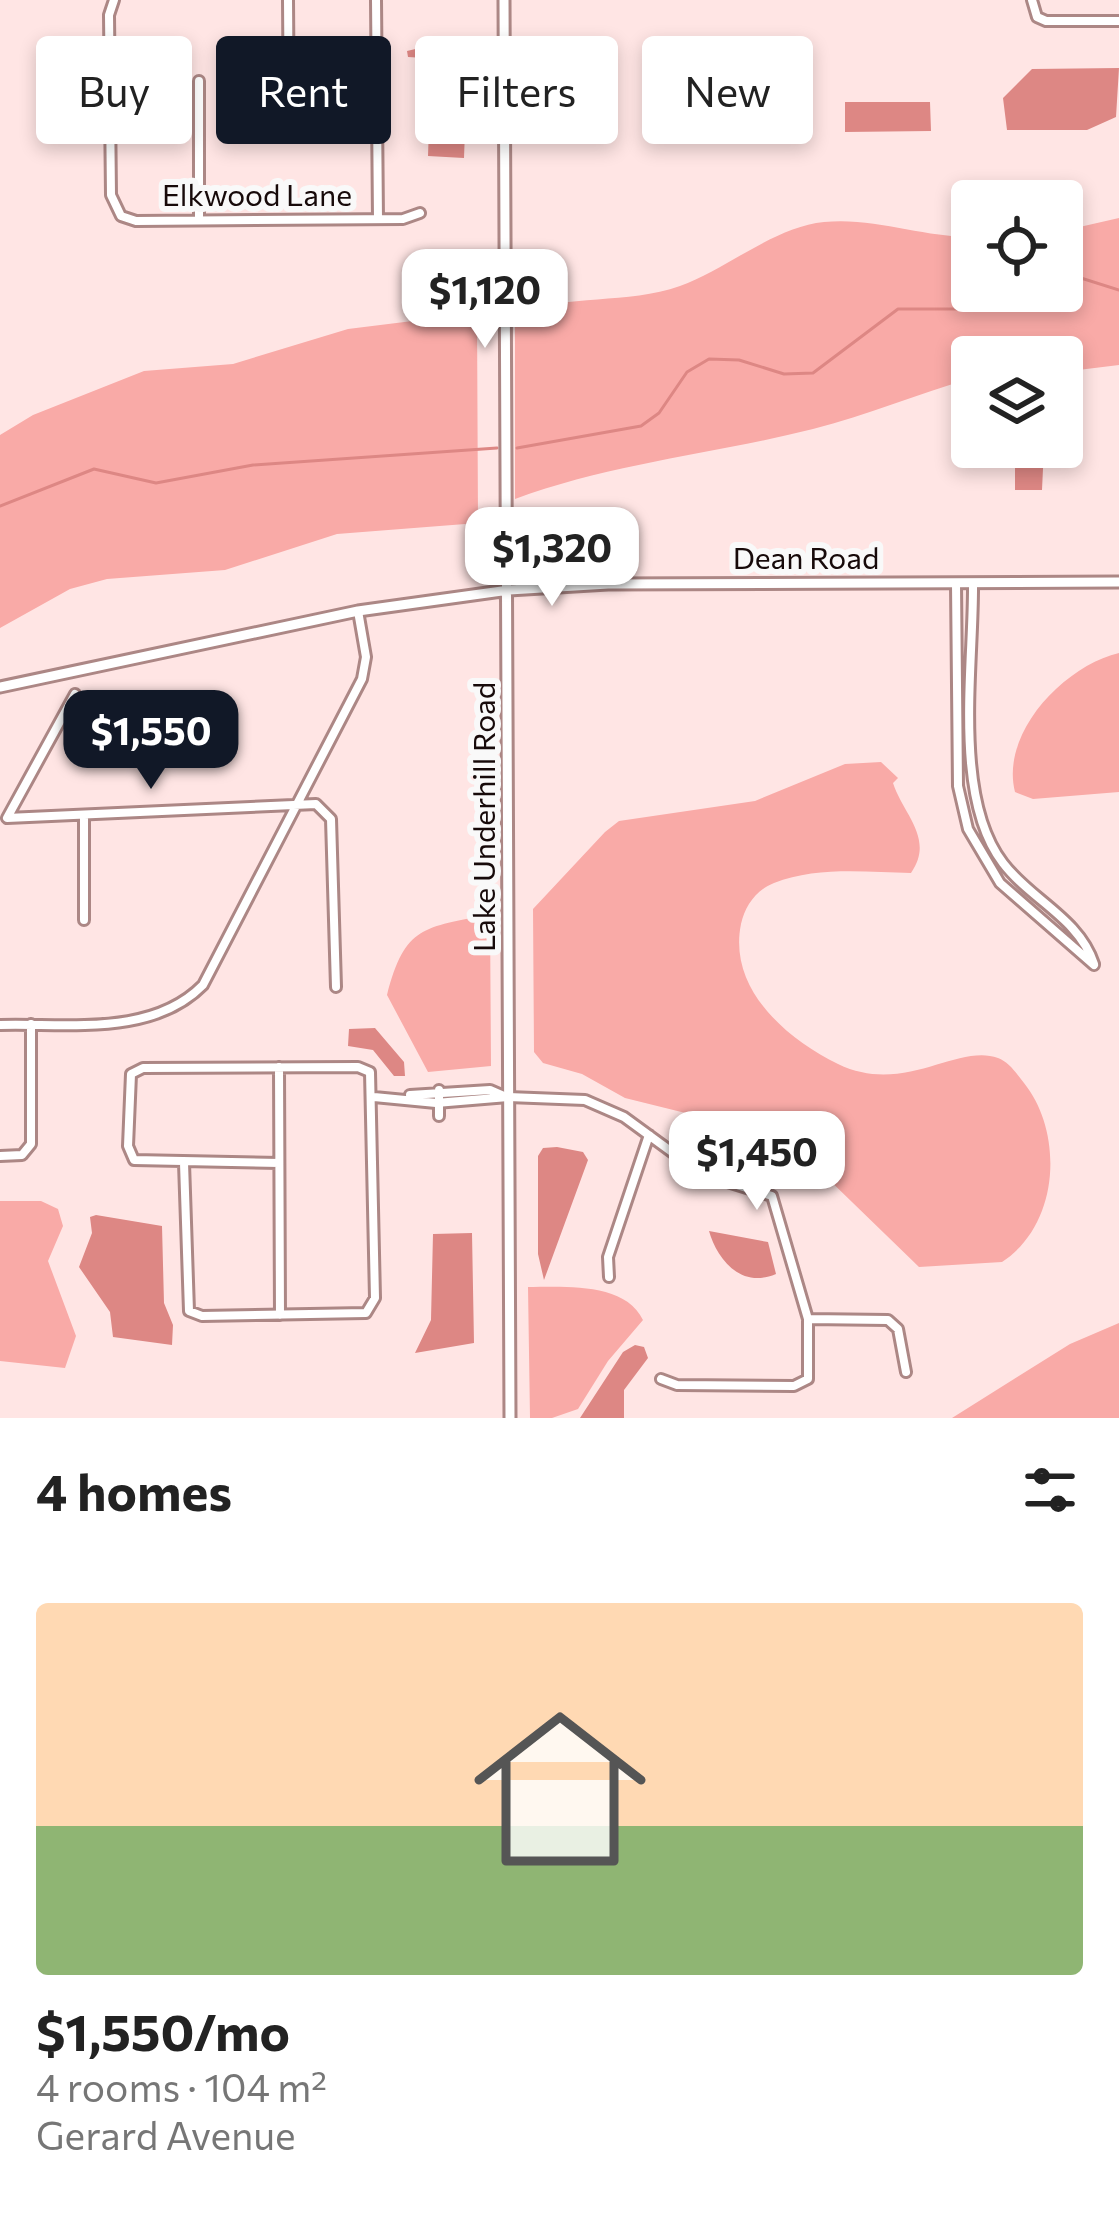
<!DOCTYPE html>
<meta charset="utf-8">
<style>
:root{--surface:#fff;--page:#f2f2f2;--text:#222;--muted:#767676;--accent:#111827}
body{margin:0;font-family:Commissioner,sans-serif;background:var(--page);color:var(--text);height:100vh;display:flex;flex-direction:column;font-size:45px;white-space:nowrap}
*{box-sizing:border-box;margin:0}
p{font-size:39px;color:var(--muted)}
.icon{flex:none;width:66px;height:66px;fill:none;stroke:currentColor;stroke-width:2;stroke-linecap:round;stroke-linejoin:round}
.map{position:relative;height:1418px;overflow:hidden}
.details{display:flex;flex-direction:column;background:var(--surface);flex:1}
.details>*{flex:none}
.hud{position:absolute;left:36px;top:36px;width:1047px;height:108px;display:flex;gap:24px}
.buttons{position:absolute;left:951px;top:180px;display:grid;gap:24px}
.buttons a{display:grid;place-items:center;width:132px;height:132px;border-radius:12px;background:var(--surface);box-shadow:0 6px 18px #0003;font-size:60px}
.price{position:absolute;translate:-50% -102px;padding:0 27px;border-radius:24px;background:#fff;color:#222;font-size:39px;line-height:78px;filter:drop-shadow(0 3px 6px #0008)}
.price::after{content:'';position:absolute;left:50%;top:72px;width:36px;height:27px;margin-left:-18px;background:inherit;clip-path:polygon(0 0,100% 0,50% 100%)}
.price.active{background:var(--accent);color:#fff}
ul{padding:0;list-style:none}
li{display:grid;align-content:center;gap:24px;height:636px;padding:0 36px}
li span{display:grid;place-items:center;height:372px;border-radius:12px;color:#555}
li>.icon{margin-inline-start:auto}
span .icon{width:216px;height:216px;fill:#fffc;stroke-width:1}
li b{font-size:51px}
h2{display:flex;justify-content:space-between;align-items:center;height:144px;padding:0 36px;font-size:51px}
.chip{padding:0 42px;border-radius:12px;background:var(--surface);box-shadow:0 6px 18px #0003;font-size:42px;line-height:108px}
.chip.active{background:var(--accent);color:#fff}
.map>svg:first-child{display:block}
</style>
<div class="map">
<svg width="1119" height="1418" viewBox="0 0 1119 1418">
<rect width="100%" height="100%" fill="#ffe5e4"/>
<path fill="#f9aaa7" d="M 1119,218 L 1119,365 L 1062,372 L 1062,357 L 972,357 L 972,378 C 918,394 867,415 813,429 C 714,454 612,463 515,499 L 515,315 C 568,293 627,305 680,286 C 727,269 774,227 824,222 C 874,217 922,237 972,237 L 972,291 L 1062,291 L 1062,231 Z
M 477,313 L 478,523 L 337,534 L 225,570 L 107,579 L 70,589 L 0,628 L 0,435 L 33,415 L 144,371 L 233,364 L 348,329 Z
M 1119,653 L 1119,792 L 1033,799 L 1015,792 C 1000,733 1064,666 1119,653 Z
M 881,762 L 898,778 L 893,783 C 903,814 935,839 911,873 C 867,872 816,866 774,883 C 756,890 745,906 741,924 C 728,988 785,1038 838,1064 C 904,1096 957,1043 998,1058 C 1009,1062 1017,1074 1024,1083 C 1064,1133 1060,1224 1002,1262 L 919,1267 L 819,1170 L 762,1132 L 625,1098 L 582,1074 L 543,1063 L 534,1052 L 533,909 L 605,832 L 619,821 L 755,801 L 845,764 Z
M 490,914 L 491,1066 L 428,1072 L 387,995 C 405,925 424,928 490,914 Z
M 0,1201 L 41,1201 L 58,1209 L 63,1226 L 48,1261 L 76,1336 L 65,1368 L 0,1361 Z
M 528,1287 C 564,1287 625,1282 643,1320 L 608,1361 L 578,1409 L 552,1418 L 530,1418 Z
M 1119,1323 L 1119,1418 L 952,1418 L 1070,1344 Z"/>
<path fill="#dd8784" d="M 428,46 L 468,48 L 464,158 L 428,156 L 431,67 L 425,58 L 408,57 L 407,51 Z
M 1119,68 L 1116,117 L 1087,130 L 1007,130 L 1003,98 L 1032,69 Z
M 845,102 L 930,102 L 931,131 L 845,132 Z
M 1015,447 L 1044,447 L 1042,490 L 1015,490 Z
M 375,1028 L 404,1062 L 405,1076 L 394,1076 L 373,1050 L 348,1046 L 349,1029 Z
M 557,1147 L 583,1152 L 588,1160 L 544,1280 L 538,1254 L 538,1156 L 543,1148 Z
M 96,1215 L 162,1226 L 164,1303 L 173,1325 L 172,1345 L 113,1337 L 110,1312 L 79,1267 L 92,1233 L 90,1217 Z
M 709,1231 L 768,1242 L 776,1274 C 739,1290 716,1256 709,1231 Z
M 472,1233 L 474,1343 L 415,1353 L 431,1320 L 433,1234 Z
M 635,1345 L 644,1347 L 648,1358 L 624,1390 L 624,1418 L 580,1418 L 623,1352 Z"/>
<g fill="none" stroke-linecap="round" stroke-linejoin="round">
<path stroke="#dd8784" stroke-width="3" d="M 1062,272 L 1119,290
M 517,448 L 641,426 L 659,413 L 687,372 L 709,359 L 739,360 L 784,374 L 813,373 L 898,309 L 970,309 L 1010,291
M 0,506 L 94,469 L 156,483 L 253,465 L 497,448"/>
<g stroke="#ac8785" stroke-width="14">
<path id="minor" d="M 114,0 L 109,15 L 111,195 L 121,216 L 136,221 L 403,219 L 420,213
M 288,0 L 289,128
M 376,0 L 378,219
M 1032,0 L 1037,17 L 1046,21 L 1119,21
M 199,81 L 199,220
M 973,583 C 974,664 952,797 1003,863 C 1031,900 1079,918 1094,964
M 956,584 L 958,786 L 968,829 L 1000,883 L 1094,965
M 75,694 L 7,818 L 316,804 L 331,819 L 336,987
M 84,920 L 84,817
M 0,1025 C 67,1023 152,1037 203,985 L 362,679 L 366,657 L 358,611
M 279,1067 L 280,1315
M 439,1090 L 439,1116
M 410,1095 L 490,1090 L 506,1097
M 374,1097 L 436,1103 L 508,1097 L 585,1100 L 624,1117 L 702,1174 L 772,1196 L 808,1319 L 808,1379 L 794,1386 L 677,1385 L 661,1379
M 0,1156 L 22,1155 L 31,1144 L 31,1024
M 184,1163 L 189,1311 L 202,1316 L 366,1313 L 375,1298 L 370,1072 L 358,1067 L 143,1068 L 131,1074 L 128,1146 L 134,1160 L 279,1163
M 609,1277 L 608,1257 L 649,1135
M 808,1319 L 888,1320 L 898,1329 L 906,1372"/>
</g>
<g stroke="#ac8785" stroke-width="15">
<path id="tertiary" d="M 504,0 L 510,1418
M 0,687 L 358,611 L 509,590 L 608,584 L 1119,582"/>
</g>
<use href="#minor" stroke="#fff" stroke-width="8"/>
<use href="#tertiary" stroke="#fff" stroke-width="9"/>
</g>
<g text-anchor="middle" stroke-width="12" stroke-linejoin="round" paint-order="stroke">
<g font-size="30" fill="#170a0a" stroke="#f9f9f9">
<text x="257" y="206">Elkwood Lane</text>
<text x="806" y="569">Dean Road</text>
<text transform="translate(485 817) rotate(-90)" y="10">Lake Underhill Road</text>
</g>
</g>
</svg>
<div class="buttons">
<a><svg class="icon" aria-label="locate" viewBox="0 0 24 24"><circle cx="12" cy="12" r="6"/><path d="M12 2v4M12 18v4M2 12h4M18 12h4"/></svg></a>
<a><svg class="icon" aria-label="layers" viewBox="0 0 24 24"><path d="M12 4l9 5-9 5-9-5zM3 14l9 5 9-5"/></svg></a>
</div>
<b class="price" style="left:485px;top:351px">$1,120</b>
<b class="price" style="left:552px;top:609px">$1,320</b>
<b class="price active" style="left:151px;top:792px">$1,550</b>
<b class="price" style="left:757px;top:1213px">$1,450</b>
<div class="hud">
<a class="chip">Buy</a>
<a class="chip active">Rent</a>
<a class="chip">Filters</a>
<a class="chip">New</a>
</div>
</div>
<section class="details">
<h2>4 homes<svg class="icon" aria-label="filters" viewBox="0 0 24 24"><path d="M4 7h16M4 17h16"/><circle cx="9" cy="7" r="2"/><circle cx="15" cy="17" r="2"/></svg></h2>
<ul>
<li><span style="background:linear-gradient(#ffd9b3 60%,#8fb573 0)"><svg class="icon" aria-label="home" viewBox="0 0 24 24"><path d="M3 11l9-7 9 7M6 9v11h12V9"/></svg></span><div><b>$1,550/mo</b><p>4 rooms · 104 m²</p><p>Gerard Avenue</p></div></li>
</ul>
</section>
